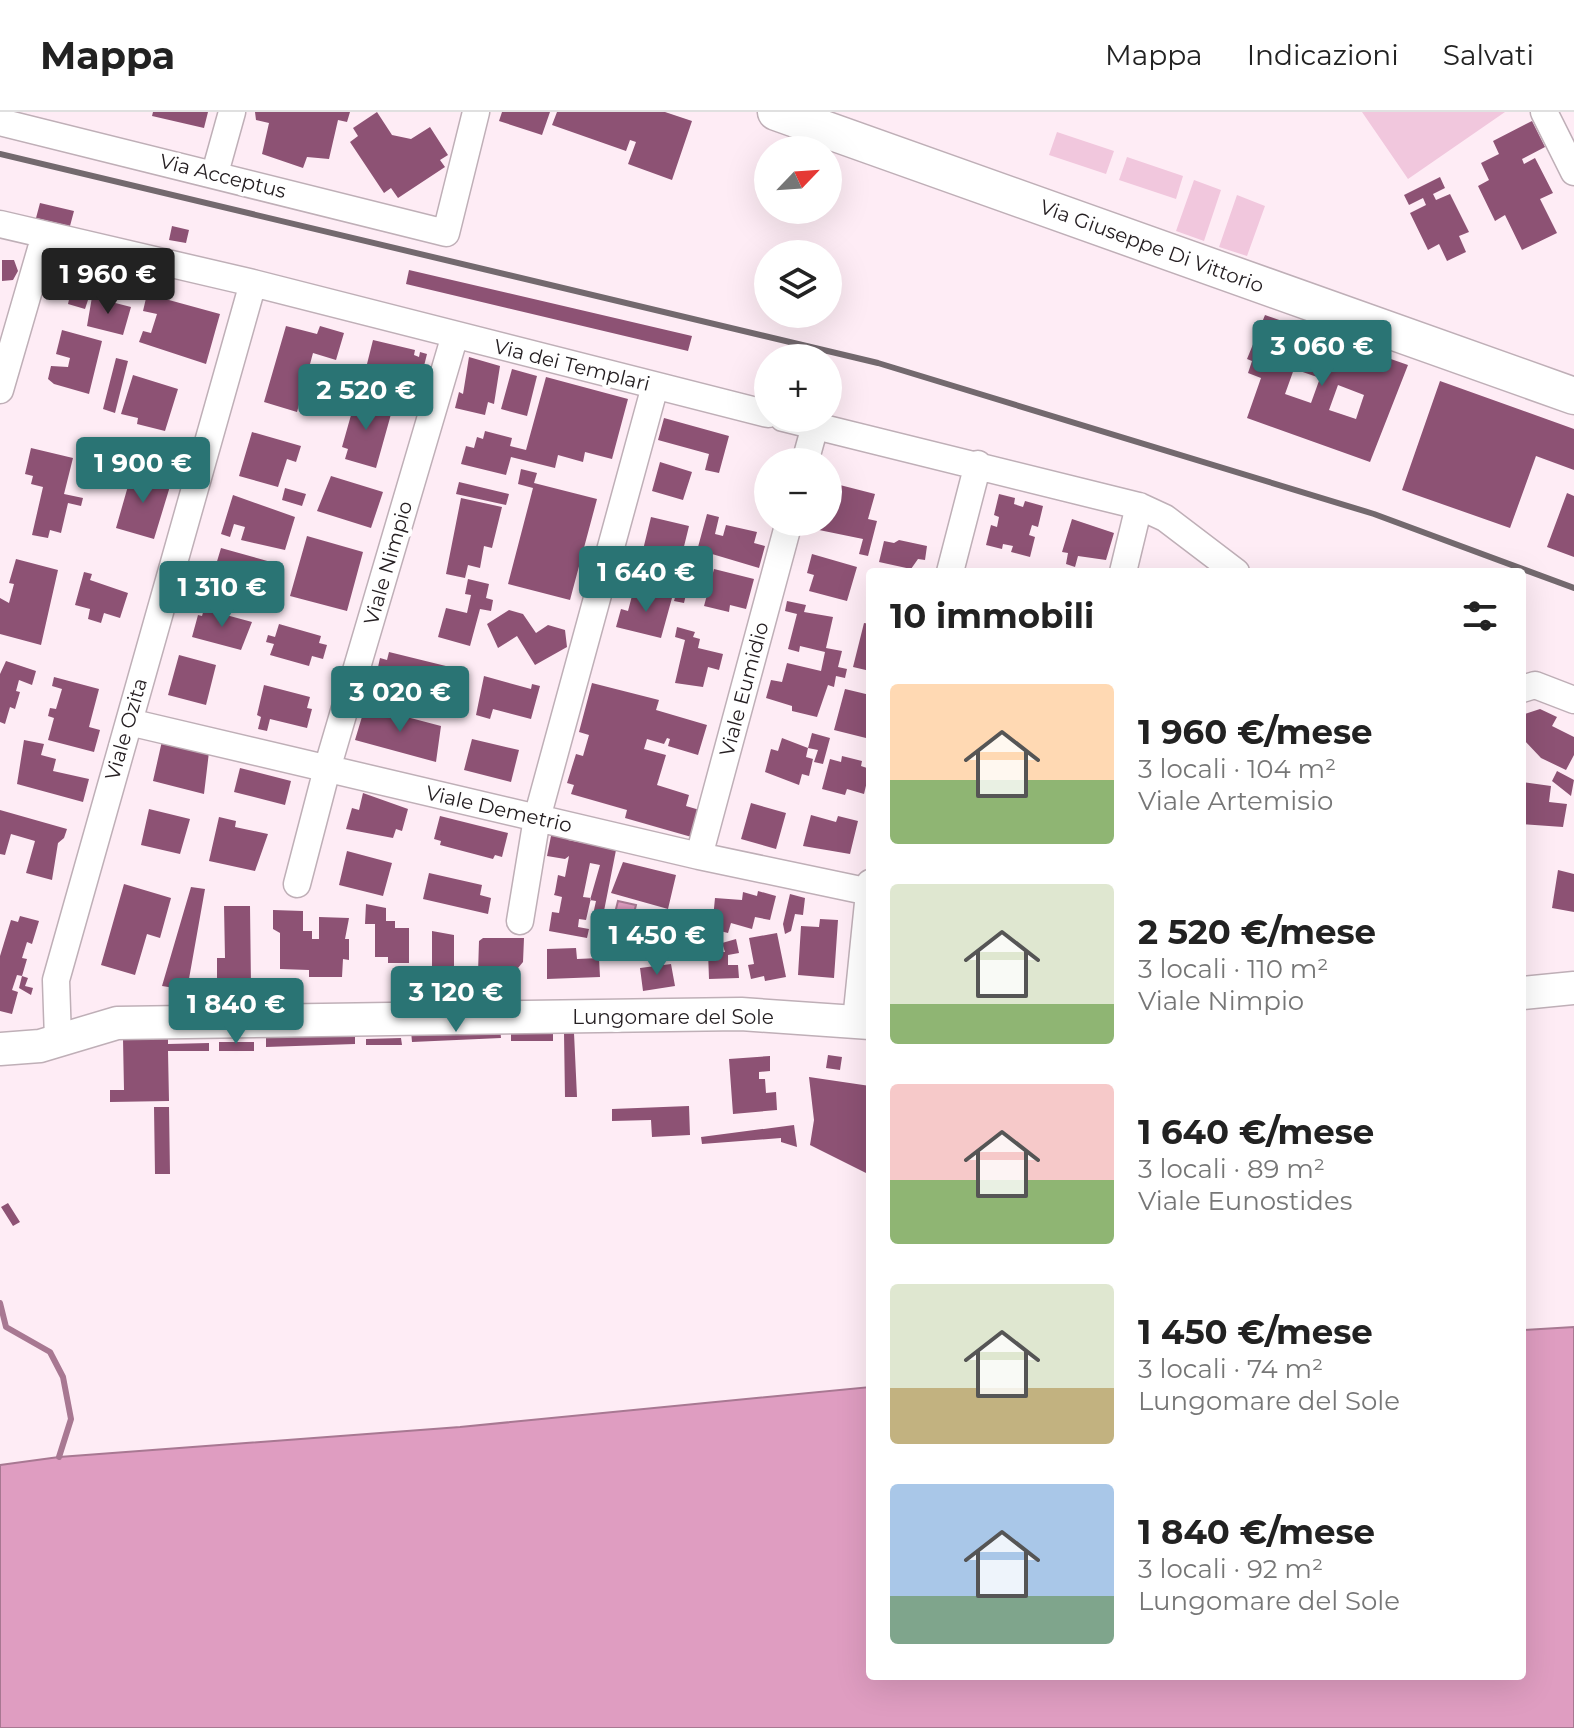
<!DOCTYPE html>
<html lang="it">
<meta charset="utf-8">
<style>
:root{--surface:#fff;--page:#f2f2f2;--text:#222;--muted:#767676;--line:#e0e0e0;--accent:#2a7474}
body{margin:0;font-family:Montserrat,sans-serif;background:var(--page);color:var(--text);height:100vh;display:flex;flex-direction:column;font-size:30px;white-space:nowrap}
*{box-sizing:border-box;margin:0}
p{font-size:26px;color:var(--muted)}
.icon{flex:none;width:44px;height:44px;fill:none;stroke:currentColor;stroke-width:2;stroke-linecap:round;stroke-linejoin:round}
.map{position:relative;flex:1;overflow:hidden}
.details{position:absolute;left:866px;top:456px;width:660px;height:1112px;display:flex;flex-direction:column;background:var(--surface);border-radius:8px;box-shadow:0 8px 32px #0002}
.details>*{flex:none}
.needle{width:52px;rotate:65deg}
.controls{position:absolute;left:754px;top:24px;display:grid;gap:16px}
.controls a{display:grid;place-items:center;width:88px;height:88px;border-radius:50%;background:var(--surface);box-shadow:0 8px 32px #0002;font-size:40px}
.price{position:absolute;translate:-50% -68px;padding:0 18px;border-radius:8px;background:var(--accent);color:#fff;font-size:26px;line-height:52px;filter:drop-shadow(0 2px 4px #0008)}
.price::after{content:'';position:absolute;left:50%;top:48px;width:24px;height:18px;margin-left:-12px;background:inherit;clip-path:polygon(0 0,100% 0,50% 100%)}
.price.on{background:#222;color:#fff}
ul{padding:0;list-style:none}
li{display:flex;align-items:center;gap:24px;height:200px;padding:0 24px}
li span{display:grid;place-items:center;flex:none;width:224px;height:160px;border-radius:8px;color:#555}
li>.icon{margin-inline-start:auto}
span .icon{width:96px;height:96px;fill:#fffc;stroke-width:1}
li b{font-size:34px}
h2{display:flex;justify-content:space-between;align-items:center;height:96px;padding:0 24px;font-size:34px}
header{display:flex;align-items:center;gap:48px;box-sizing:border-box;height:112px;padding:0 40px;background:var(--surface);border-bottom:2px solid var(--line)}
header strong{font-size:38px}
nav{display:flex;gap:44px;margin-inline-start:auto;font-size:28px}
.map>svg:first-child{display:block}
</style>
<header>
<strong>Mappa</strong>
<nav><a>Mappa</a><a>Indicazioni</a><a>Salvati</a></nav>
</header>
<div class="map">
<svg width="1574" height="1616" viewBox="0 0 1574 1616">
<rect width="100%" height="100%" fill="#feecf5"/>
<path fill="#f1c7dd" d="M 1362,0 L 1505,0 L 1408,67 Z
M 1057,20 L 1114,39 L 1106,62 L 1049,43 Z
M 1127,45 L 1183,64 L 1176,87 L 1119,68 Z
M 1194,68 L 1221,78 L 1204,129 L 1176,119 Z
M 1237,83 L 1265,94 L 1247,144 L 1219,135 Z"/>
<path fill="#df9dc1" stroke="#a87892" stroke-width="2" d="M 618,789 L 636,793 L 627,829 L 609,825 Z
M 1574,1215 L 1574,1616 L 0,1616 L 0,1353 L 59,1345 L 460,1315 L 870,1275 L 870,1564 L 1522,1564 L 1522,1218 Z"/>
<g fill="none" stroke-linecap="round" stroke-linejoin="round">
<path stroke="#a87892" stroke-width="6" d="M 0,1191 L 6,1215 L 50,1240 L 63,1265 L 71,1307 L 59,1345"/>
</g>
<path fill="#8d5274" fill-rule="evenodd" d="M 153,0 L 208,0 L 204,16 L 152,4 Z
M 255,0 L 350,0 L 347,10 L 338,8 L 329,47 L 307,45 L 303,56 L 262,42 L 269,11 L 256,8 Z
M 377,0 L 392,23 L 411,27 L 430,15 L 448,43 L 440,48 L 445,55 L 398,86 L 391,76 L 384,81 L 350,30 L 358,24 L 353,16 Z
M 502,0 L 550,0 L 542,23 L 499,9 Z
M 557,0 L 665,0 L 692,9 L 672,68 L 628,52 L 636,30 L 630,28 L 626,39 L 552,13 Z
M 1532,9 L 1545,35 L 1522,47 L 1524,52 L 1535,46 L 1553,81 L 1540,87 L 1557,121 L 1522,138 L 1505,103 L 1495,109 L 1478,74 L 1489,68 L 1481,51 L 1499,42 L 1493,29 Z
M 1440,65 L 1445,76 L 1433,82 L 1436,88 L 1450,82 L 1469,120 L 1459,124 L 1466,140 L 1447,149 L 1439,132 L 1428,138 L 1410,101 L 1426,93 L 1423,86 L 1409,93 L 1404,83 Z
M 40,91 L 74,99 L 70,114 L 36,106 Z
M 172,114 L 189,118 L 186,131 L 169,128 Z
M 2,148 L 14,148 L 18,159 L 13,168 L 2,169 Z
M 409,158 L 692,224 L 688,239 L 406,172 Z
M 147,182 L 220,202 L 206,252 L 139,230 L 143,219 L 151,221 L 157,202 L 143,199 Z
M 70,183 L 88,188 L 85,197 L 68,192 Z
M 92,185 L 131,195 L 123,223 L 87,214 Z
M 1265,203 L 1408,253 L 1370,350 L 1247,306 L 1261,266 L 1248,261 L 1252,249 L 1247,247 ZM 1294,257 L 1320,266 L 1311,291 L 1285,282 ZM 1338,273 L 1364,283 L 1356,307 L 1329,298 Z
M 286,214 L 317,222 L 320,214 L 344,221 L 336,248 L 313,241 L 297,300 L 264,290 Z
M 62,218 L 102,229 L 89,282 L 54,272 L 48,267 L 51,254 L 68,255 L 70,246 L 56,242 Z
M 373,228 L 415,238 L 414,243 L 419,245 L 420,240 L 427,242 L 420,270 L 366,256 Z
M 469,245 L 500,254 L 494,292 L 488,290 L 485,303 L 455,296 L 459,280 L 463,282 Z
M 116,246 L 128,249 L 115,301 L 103,297 Z
M 512,257 L 537,264 L 527,304 L 501,297 Z
M 133,263 L 178,277 L 165,319 L 137,312 L 138,306 L 121,302 Z
M 546,265 L 628,287 L 612,347 L 585,340 L 583,350 L 558,343 L 555,356 L 511,345 L 506,363 L 461,352 L 466,334 L 474,336 L 477,325 L 483,327 L 485,319 L 512,326 L 510,334 L 526,338 Z
M 1440,269 L 1574,317 L 1574,358 L 1536,344 L 1510,416 L 1402,378 Z
M 350,287 L 393,295 L 376,356 L 345,347 L 348,337 L 342,335 L 353,296 L 348,295 Z
M 664,306 L 729,324 L 719,361 L 705,358 L 709,342 L 658,328 Z
M 252,320 L 301,334 L 296,350 L 287,347 L 278,375 L 239,364 Z
M 31,336 L 73,346 L 64,382 L 83,386 L 81,394 L 68,391 L 61,421 L 50,418 L 48,426 L 32,423 L 43,375 L 31,372 L 33,364 L 25,362 Z
M 660,350 L 692,360 L 683,388 L 652,379 Z
M 521,357 L 537,361 L 534,371 L 597,387 L 570,488 L 508,472 L 533,376 L 518,372 Z
M 132,360 L 171,371 L 154,427 L 116,416 Z
M 331,364 L 383,380 L 371,416 L 317,399 Z
M 459,370 L 509,382 L 506,393 L 456,382 Z
M 836,372 L 875,382 L 868,407 L 877,409 L 868,444 L 859,442 L 863,427 L 819,418 L 821,410 L 828,410 L 828,394 Z
M 285,376 L 306,382 L 302,394 L 282,388 Z
M 1567,381 L 1574,384 L 1574,445 L 1547,435 Z
M 999,382 L 1015,386 L 1014,392 L 1023,395 L 1025,389 L 1043,394 L 1038,415 L 1032,413 L 1029,423 L 1035,425 L 1030,445 L 1011,440 L 1013,434 L 1003,432 L 1002,437 L 986,433 L 991,413 L 997,415 L 999,405 L 994,403 Z
M 233,383 L 295,405 L 285,438 L 241,428 L 245,415 L 234,412 L 230,425 L 221,422 Z
M 461,386 L 502,395 L 492,436 L 484,434 L 480,456 L 468,453 L 465,466 L 446,462 Z
M 707,402 L 719,405 L 715,422 L 723,424 L 726,413 L 757,420 L 754,431 L 765,434 L 759,456 L 712,442 L 711,449 L 704,448 L 701,459 L 692,457 Z
M 651,405 L 689,414 L 678,459 L 640,450 Z
M 1072,407 L 1114,421 L 1106,448 L 1078,444 L 1075,455 L 1066,452 L 1068,441 L 1062,440 Z
M 307,424 L 363,440 L 347,499 L 290,484 Z
M 899,428 L 927,434 L 925,448 L 918,447 L 911,457 L 879,450 L 884,429 L 894,431 Z
M 221,436 L 271,450 L 262,489 L 220,477 L 225,459 L 215,456 Z
M 812,442 L 857,455 L 847,489 L 809,479 L 814,463 L 807,461 Z
M 16,447 L 58,458 L 41,533 L 0,522 L 0,486 L 9,491 L 14,472 L 9,471 Z
M 714,457 L 754,467 L 746,497 L 730,493 L 729,500 L 704,494 Z
M 84,460 L 92,462 L 90,468 L 128,481 L 120,506 L 104,501 L 101,511 L 88,507 L 90,497 L 75,493 Z
M 468,467 L 489,472 L 486,486 L 493,488 L 491,499 L 480,497 L 470,534 L 438,525 L 446,496 L 467,501 L 471,483 L 465,482 Z
M 673,470 L 688,474 L 684,491 L 674,489 L 676,482 L 670,481 Z
M 634,476 L 672,486 L 661,526 L 616,515 L 621,497 L 628,499 Z
M 787,489 L 806,493 L 804,500 L 833,505 L 826,536 L 842,539 L 838,555 L 847,557 L 845,566 L 836,564 L 834,575 L 828,573 L 817,605 L 792,599 L 792,594 L 766,586 L 771,568 L 782,570 L 787,551 L 821,559 L 825,540 L 800,534 L 799,540 L 788,537 L 797,502 L 785,499 Z
M 204,497 L 252,510 L 241,538 L 192,525 L 198,503 L 202,504 Z
M 509,498 L 523,502 L 536,521 L 548,513 L 565,518 L 567,535 L 535,553 L 517,524 L 498,536 L 487,512 Z
M 864,511 L 870,512 L 870,559 L 853,555 Z
M 279,512 L 321,524 L 319,531 L 327,533 L 323,547 L 312,544 L 309,554 L 270,543 L 274,532 L 266,530 L 268,523 L 275,525 Z
M 677,515 L 695,520 L 693,525 L 700,527 L 698,536 L 723,542 L 719,558 L 708,555 L 703,575 L 675,571 L 685,528 L 675,525 Z
M 389,540 L 454,556 L 448,581 L 435,577 L 434,583 L 395,574 L 397,568 L 383,565 L 385,556 L 378,555 L 380,546 L 387,548 Z
M 179,543 L 216,553 L 206,593 L 168,583 Z
M 6,549 L 36,559 L 32,573 L 19,568 L 16,579 L 20,580 L 15,597 L 10,595 L 5,612 L 0,610 L 0,562 Z
M 484,564 L 531,577 L 532,572 L 540,574 L 531,607 L 493,597 L 490,607 L 476,603 Z
M 54,565 L 99,577 L 89,615 L 100,618 L 94,640 L 48,628 L 54,606 L 48,604 L 50,596 L 56,597 L 62,577 L 52,574 Z
M 592,571 L 659,588 L 656,598 L 707,613 L 698,643 L 668,634 L 670,627 L 667,626 L 664,632 L 647,627 L 644,637 L 666,643 L 657,673 L 689,683 L 686,694 L 703,699 L 695,726 L 625,706 L 627,698 L 571,682 L 574,673 L 567,671 L 576,642 L 583,644 L 589,623 L 579,620 Z
M 264,573 L 310,585 L 307,596 L 312,597 L 307,616 L 270,607 L 267,619 L 258,617 L 261,605 L 257,603 Z
M 845,577 L 870,583 L 870,627 L 834,618 Z
M 1540,597 L 1557,605 L 1552,614 L 1574,625 L 1574,643 L 1566,658 L 1541,646 L 1522,626 L 1522,603 Z
M 364,598 L 383,603 L 384,599 L 441,614 L 436,650 L 355,628 Z
M 812,621 L 830,626 L 823,652 L 814,650 L 818,638 L 808,636 Z
M 782,626 L 808,636 L 806,645 L 813,647 L 809,664 L 802,662 L 799,673 L 765,660 L 771,637 L 778,639 Z
M 472,627 L 519,638 L 511,670 L 464,658 Z
M 24,628 L 44,632 L 41,643 L 56,647 L 53,659 L 89,667 L 83,690 L 17,672 Z
M 162,629 L 209,640 L 204,682 L 153,669 Z
M 842,644 L 862,649 L 861,654 L 870,657 L 864,682 L 847,677 L 845,683 L 822,677 L 830,647 L 841,650 Z
M 240,656 L 291,669 L 285,693 L 234,680 Z
M 1557,659 L 1574,668 L 1571,684 L 1552,669 Z
M 1522,670 L 1551,674 L 1549,690 L 1567,692 L 1563,715 L 1522,712 Z
M 363,681 L 408,697 L 402,719 L 396,717 L 393,726 L 346,717 L 352,696 L 359,698 Z
M 751,691 L 786,701 L 776,737 L 741,727 Z
M 149,697 L 190,707 L 180,742 L 141,733 Z
M 0,698 L 67,717 L 64,726 L 58,731 L 52,768 L 26,761 L 35,729 L 11,722 L 5,743 L 0,742 Z
M 811,703 L 836,710 L 838,704 L 858,709 L 850,742 L 803,734 Z
M 440,704 L 508,721 L 502,745 L 495,743 L 493,747 L 440,733 L 441,729 L 434,727 Z
M 219,705 L 236,709 L 235,715 L 268,722 L 255,759 L 209,749 Z
M 552,719 L 569,723 L 568,728 L 588,732 L 589,727 L 617,733 L 602,809 L 592,807 L 596,789 L 590,788 L 600,753 L 590,751 L 583,785 L 591,786 L 586,808 L 579,807 L 578,815 L 589,817 L 587,826 L 549,819 L 552,800 L 559,801 L 562,785 L 554,783 L 555,780 L 558,763 L 565,765 L 569,744 L 565,747 L 547,744 Z
M 347,739 L 392,751 L 383,784 L 339,773 Z
M 623,750 L 676,763 L 668,797 L 611,781 Z
M 1558,758 L 1574,762 L 1574,800 L 1552,796 Z
M 429,761 L 482,773 L 480,783 L 491,786 L 488,802 L 423,787 Z
M 124,772 L 171,786 L 160,826 L 147,822 L 135,863 L 101,853 Z
M 191,775 L 205,777 L 187,878 L 162,874 Z
M 758,779 L 776,784 L 770,808 L 755,805 L 752,817 L 731,811 L 728,821 L 712,817 L 715,786 L 742,788 L 743,780 L 757,784 Z
M 790,782 L 805,786 L 803,803 L 795,802 L 791,819 L 785,822 L 783,812 Z
M 366,792 L 386,796 L 386,809 L 395,809 L 395,816 L 409,816 L 409,851 L 388,851 L 388,845 L 375,845 L 375,812 L 365,812 Z
M 224,794 L 250,794 L 251,874 L 217,874 L 217,846 L 225,846 Z
M 273,798 L 303,799 L 303,819 L 312,819 L 312,827 L 319,827 L 319,805 L 349,806 L 345,827 L 349,827 L 349,848 L 343,847 L 342,865 L 309,865 L 309,858 L 280,857 L 280,821 L 273,817 Z
M 20,804 L 39,809 L 32,832 L 27,830 L 22,846 L 27,847 L 22,864 L 28,866 L 25,874 L 33,876 L 31,883 L 19,876 L 22,864 L 17,863 L 12,878 L 18,880 L 12,902 L 0,899 L 0,844 L 11,808 L 18,810 Z
M 820,807 L 838,808 L 834,866 L 798,863 L 801,814 L 819,815 Z
M 432,819 L 454,823 L 454,858 L 432,858 Z
M 777,821 L 786,865 L 765,869 L 764,864 L 751,867 L 748,853 L 754,852 L 749,826 Z
M 483,826 L 524,826 L 523,850 L 513,862 L 478,861 L 479,829 Z
M 736,827 L 739,841 L 728,843 L 728,853 L 738,853 L 739,866 L 709,867 L 708,840 L 725,840 L 722,831 Z
M 576,836 L 577,847 L 599,846 L 600,865 L 547,867 L 547,837 Z
M 671,852 L 675,874 L 643,879 L 640,856 Z
M 500,915 L 501,926 L 412,930 L 411,919 Z
M 355,920 L 355,932 L 266,935 L 266,923 Z
M 564,921 L 574,921 L 577,985 L 565,985 Z
M 511,922 L 553,922 L 553,929 L 511,929 Z
M 168,926 L 168,932 L 209,931 L 209,939 L 168,939 L 169,989 L 110,990 L 110,978 L 124,978 L 123,927 Z
M 401,926 L 402,933 L 366,933 L 366,927 Z
M 219,930 L 254,930 L 254,939 L 219,939 Z
M 828,943 L 842,945 L 840,958 L 826,956 Z
M 770,944 L 770,959 L 759,960 L 759,967 L 765,967 L 766,981 L 776,980 L 777,998 L 733,1002 L 729,947 Z
M 809,965 L 870,974 L 870,1063 L 810,1033 L 814,1008 Z
M 689,994 L 690,1023 L 652,1025 L 651,1008 L 612,1009 L 612,997 Z
M 154,995 L 169,995 L 170,1062 L 155,1062 Z
M 794,1013 L 797,1035 L 781,1030 L 781,1026 L 702,1032 L 701,1025 Z
M 8,1091 L 20,1110 L 13,1114 L 1,1095 Z"/>
<g fill="none" stroke-linecap="round" stroke-linejoin="round">
<g stroke="#bfafb7" stroke-width="29">
<path id="minor" d="M 1544,0 L 1574,60
M 0,10 L 446,121 L 476,0
M 215,61 L 232,0
M 0,112 L 253,171 L 768,302
M 0,278 L 45,123
M 783,306 L 1139,394 L 1165,406 L 1236,460
M 805,350 L 815,314
M 950,460 L 978,352
M 1123,460 L 1139,394
M 1522,577 L 1535,573 L 1574,588
M 129,610 L 699,744 L 870,780
M 699,744 L 789,410
M 297,772 L 327,657 L 455,223
M 520,809 L 537,706 L 655,274
M 856,909 L 870,771
M 58,927 L 56,868 L 253,171"/>
</g>
<g stroke="#bfafb7" stroke-width="35">
<path id="tertiary" d="M 1522,881 L 1574,876
M 0,937 L 40,934 L 117,911 L 741,902 L 870,911"/>
</g>
<g stroke="#bfafb7" stroke-width="39">
<path id="secondary" d="M 776,0 L 1574,284"/>
</g>
<use href="#minor" stroke="#fff" stroke-width="26"/>
<use href="#tertiary" stroke="#fff" stroke-width="32"/>
<use href="#secondary" stroke="#fff" stroke-width="36"/>
<path stroke="#73696e" stroke-width="6" d="M 0,42 L 878,251 L 1374,402 L 1574,476"/>
</g>
<g text-anchor="middle" stroke-width="8" stroke-linejoin="round" paint-order="stroke">
<g font-size="20" fill="#262023" stroke="#fff">
<text transform="translate(223 64) rotate(14)" y="7">Via Acceptus</text>
<text transform="translate(1152 134) rotate(20)" y="7">Via Giuseppe Di Vittorio</text>
<text transform="translate(572 253) rotate(14)" y="7">Via dei Templari</text>
<text transform="translate(388 451) rotate(-74)" y="7">Viale Nimpio</text>
<text transform="translate(744 577) rotate(-75)" y="7">Viale Eumidio</text>
<text transform="translate(126 617) rotate(-74)" y="7">Viale Ozita</text>
<text transform="translate(499 697) rotate(13)" y="7">Viale Demetrio</text>
<text x="673" y="912">Lungomare del Sole</text>
</g>
</g>
</svg>
<div class="controls">
<a><svg class="needle" viewBox="-14 -14 28 28"><path d="M0-13l5 13h-10z" fill="#e53935"/><path d="M0 13l5-13h-10z" fill="#767676"/></svg></a>
<a><svg class="icon" aria-label="layers" viewBox="0 0 24 24"><path d="M12 4l9 5-9 5-9-5zM3 14l9 5 9-5"/></svg></a>
<a>+</a>
<a>−</a>
</div>
<b class="price on" style="left:108px;top:204px">1 960 €</b>
<b class="price" style="left:1322px;top:276px">3 060 €</b>
<b class="price" style="left:366px;top:320px">2 520 €</b>
<b class="price" style="left:143px;top:393px">1 900 €</b>
<b class="price" style="left:646px;top:502px">1 640 €</b>
<b class="price" style="left:222px;top:517px">1 310 €</b>
<b class="price" style="left:400px;top:622px">3 020 €</b>
<b class="price" style="left:657px;top:865px">1 450 €</b>
<b class="price" style="left:456px;top:922px">3 120 €</b>
<b class="price" style="left:236px;top:934px">1 840 €</b>
<section class="details">
<h2>10 immobili<svg class="icon" aria-label="filters" viewBox="0 0 24 24"><path d="M4 7h16M4 17h16"/><circle cx="9" cy="7" r="2"/><circle cx="15" cy="17" r="2"/></svg></h2>
<ul>
<li><span style="background:linear-gradient(#ffd9b3 60%,#8fb573 0)"><svg class="icon" aria-label="home" viewBox="0 0 24 24"><path d="M3 11l9-7 9 7M6 9v11h12V9"/></svg></span><div><b>1 960 €/mese</b><p>3 locali · 104 m²</p><p>Viale Artemisio</p></div></li>
<li><span style="background:linear-gradient(#dfe7d0 75%,#8fb573 0)"><svg class="icon" aria-label="home" viewBox="0 0 24 24"><path d="M3 11l9-7 9 7M6 9v11h12V9"/></svg></span><div><b>2 520 €/mese</b><p>3 locali · 110 m²</p><p>Viale Nimpio</p></div></li>
<li><span style="background:linear-gradient(#f6c9c9 60%,#8fb573 0)"><svg class="icon" aria-label="home" viewBox="0 0 24 24"><path d="M3 11l9-7 9 7M6 9v11h12V9"/></svg></span><div><b>1 640 €/mese</b><p>3 locali · 89 m²</p><p>Viale Eunostides</p></div></li>
<li><span style="background:linear-gradient(#dfe7d0 65%,#c2b280 0)"><svg class="icon" aria-label="home" viewBox="0 0 24 24"><path d="M3 11l9-7 9 7M6 9v11h12V9"/></svg></span><div><b>1 450 €/mese</b><p>3 locali · 74 m²</p><p>Lungomare del Sole</p></div></li>
<li><span style="background:linear-gradient(#a9c7e8 70%,#7fa58c 0)"><svg class="icon" aria-label="home" viewBox="0 0 24 24"><path d="M3 11l9-7 9 7M6 9v11h12V9"/></svg></span><div><b>1 840 €/mese</b><p>3 locali · 92 m²</p><p>Lungomare del Sole</p></div></li>
</ul>
</section>
</div>
